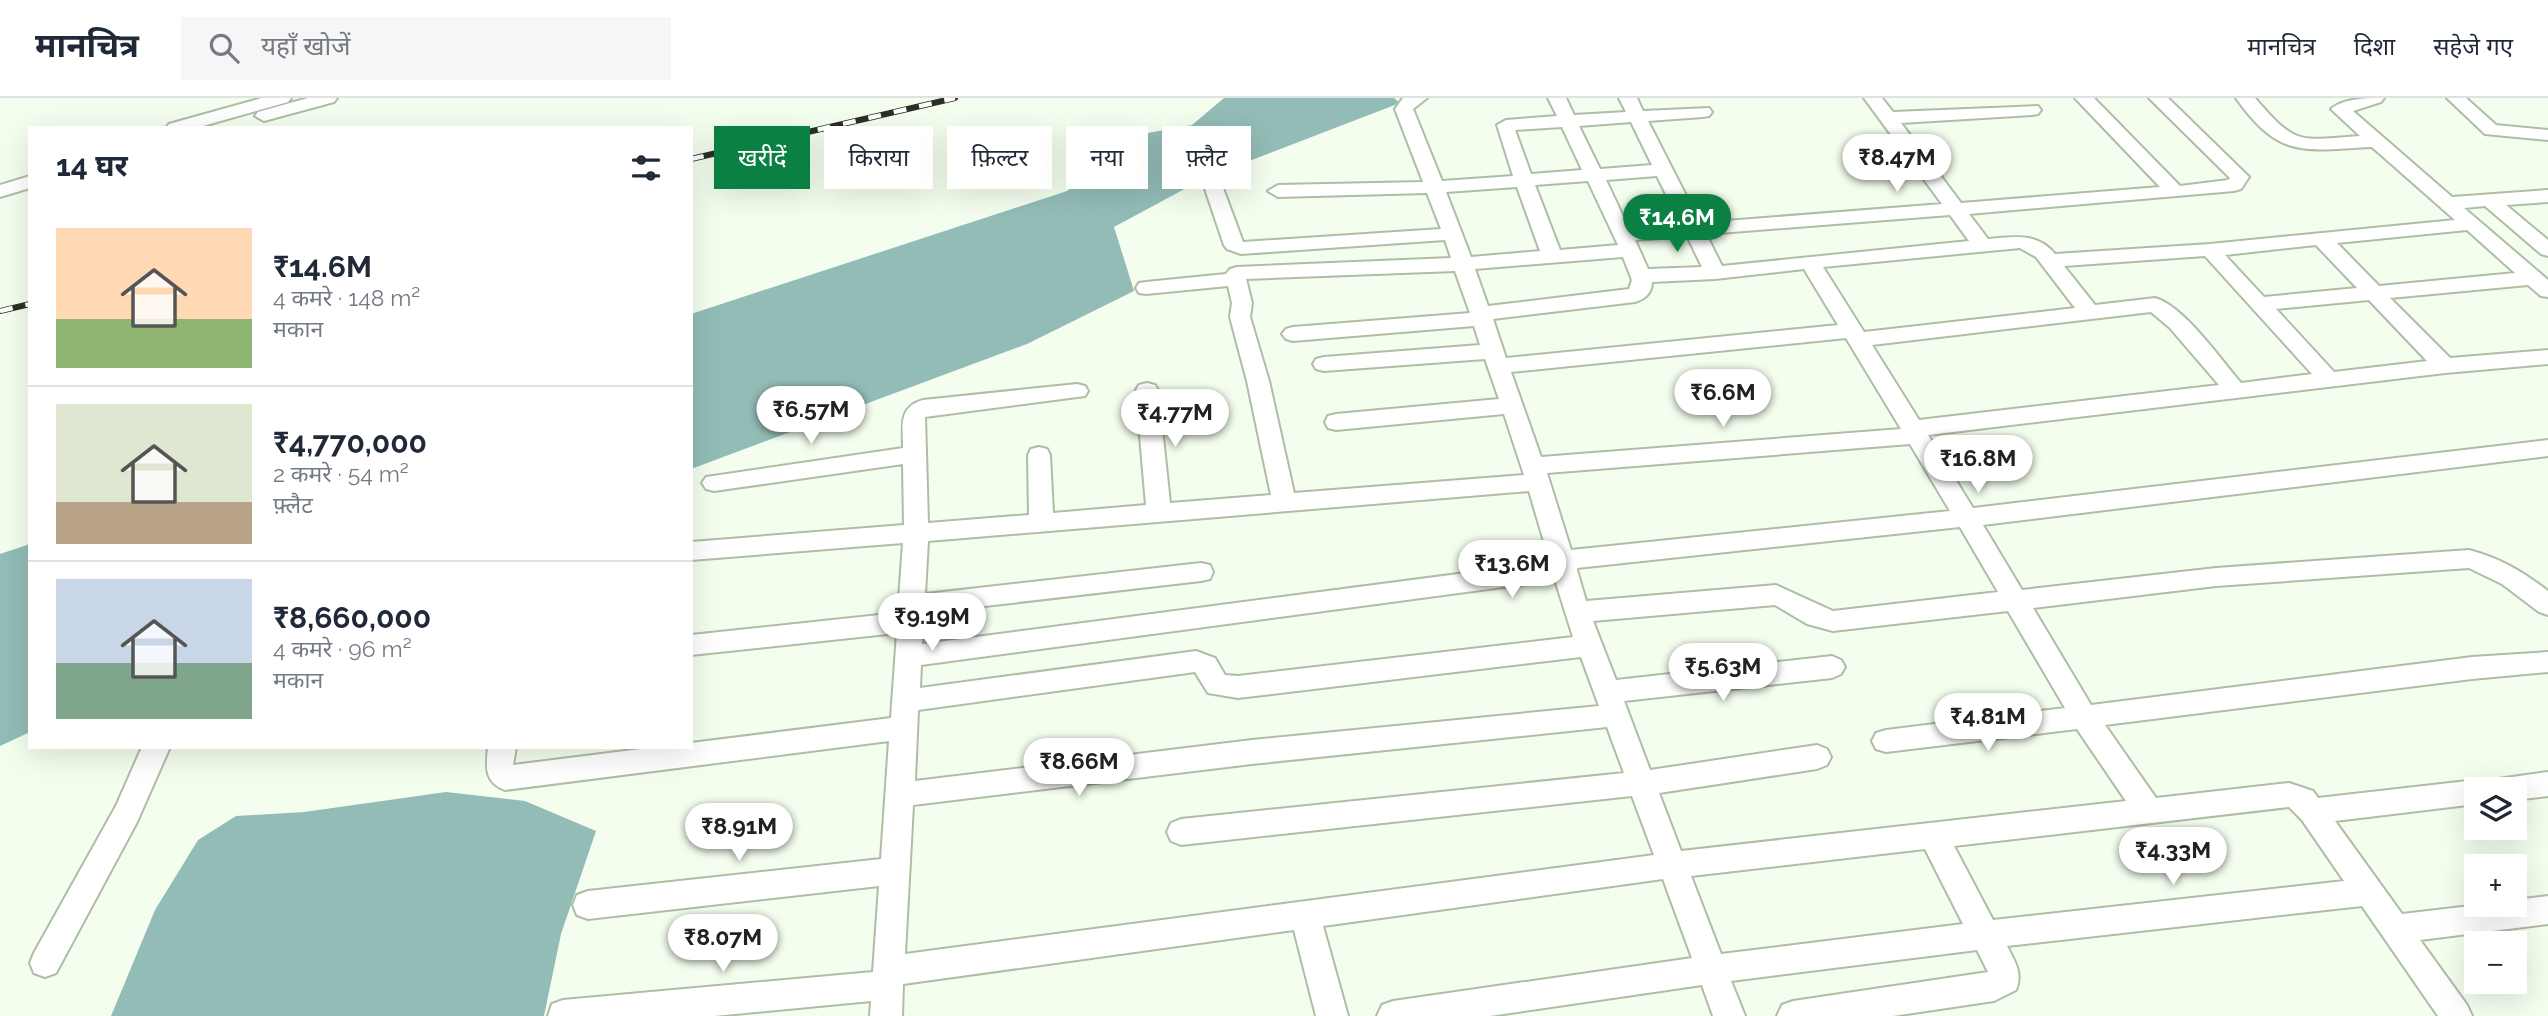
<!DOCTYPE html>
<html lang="hi">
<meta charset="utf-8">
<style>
:root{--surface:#fff;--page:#f6f6f7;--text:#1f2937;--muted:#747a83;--line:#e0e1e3;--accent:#0b8043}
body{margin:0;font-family:Raleway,"Noto Sans Devanagari",sans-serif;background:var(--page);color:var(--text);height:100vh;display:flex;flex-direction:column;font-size:26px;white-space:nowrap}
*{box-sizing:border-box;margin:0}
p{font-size:23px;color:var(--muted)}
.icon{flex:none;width:38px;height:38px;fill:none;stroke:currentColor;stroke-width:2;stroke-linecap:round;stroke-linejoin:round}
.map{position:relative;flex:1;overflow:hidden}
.drawer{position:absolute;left:28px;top:28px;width:665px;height:623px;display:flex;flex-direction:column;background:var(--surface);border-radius:0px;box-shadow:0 7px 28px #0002}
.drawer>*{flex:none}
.guide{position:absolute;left:714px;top:28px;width:665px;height:63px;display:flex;gap:14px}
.buttons{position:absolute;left:2464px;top:679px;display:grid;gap:14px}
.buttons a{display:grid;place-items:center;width:63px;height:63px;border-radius:0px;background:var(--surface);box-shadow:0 7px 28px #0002;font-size:35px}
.price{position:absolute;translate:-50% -60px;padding:0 16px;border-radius:24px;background:#fff;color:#222;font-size:23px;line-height:46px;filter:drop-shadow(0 2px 4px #0008)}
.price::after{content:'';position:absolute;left:50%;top:42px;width:21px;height:16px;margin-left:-10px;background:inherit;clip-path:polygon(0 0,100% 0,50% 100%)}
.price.on{background:var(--accent);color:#fff}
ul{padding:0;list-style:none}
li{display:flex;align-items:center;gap:21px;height:175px;padding:0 28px}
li+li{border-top:2px solid var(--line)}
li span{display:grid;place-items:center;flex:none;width:196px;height:140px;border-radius:0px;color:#555}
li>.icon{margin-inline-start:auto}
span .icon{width:84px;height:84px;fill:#fffc;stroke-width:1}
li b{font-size:30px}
h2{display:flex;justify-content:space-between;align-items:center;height:84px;padding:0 28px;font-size:30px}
.tag{padding:0 24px;border-radius:0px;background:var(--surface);box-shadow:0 7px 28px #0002;font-size:24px;line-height:63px}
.tag.on{background:var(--accent);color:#fff}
header{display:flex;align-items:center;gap:42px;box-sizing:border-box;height:98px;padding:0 35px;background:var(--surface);border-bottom:2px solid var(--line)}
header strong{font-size:33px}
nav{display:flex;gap:38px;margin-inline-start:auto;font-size:24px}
.search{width:490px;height:63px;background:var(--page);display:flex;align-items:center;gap:18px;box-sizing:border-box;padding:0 24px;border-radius:0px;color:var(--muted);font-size:26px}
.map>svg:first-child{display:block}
</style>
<header>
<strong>मानचित्र</strong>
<div class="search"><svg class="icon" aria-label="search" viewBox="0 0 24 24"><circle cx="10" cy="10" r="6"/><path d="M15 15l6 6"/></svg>यहाँ खोजें</div>
<nav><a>मानचित्र</a><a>दिशा</a><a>सहेजे गए</a></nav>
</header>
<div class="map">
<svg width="2548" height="918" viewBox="0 0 2548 918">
<rect width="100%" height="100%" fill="#f4feee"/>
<path fill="#93bcb7" d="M 1224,0 L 1394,0 L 1400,5 L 1205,80 L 1114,129 L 1134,193 L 1027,246 L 691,371 L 691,216 L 1067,93 L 1131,38 L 1192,27 Z
M 30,446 L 30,634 L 0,648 L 0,456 Z
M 446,694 L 525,703 L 596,733 L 561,836 L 544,918 L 111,918 L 155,812 L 198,742 L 236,718 L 304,714 Z"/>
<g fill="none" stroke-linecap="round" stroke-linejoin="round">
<g stroke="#aebea6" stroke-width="4">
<path id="minor" d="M 262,0 L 291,0 L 288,4 L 196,30 L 166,30 L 169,26 Z
M 308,0 L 337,0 L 334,4 L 264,23 L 255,18 L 258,14 Z
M 1403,0 L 1427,0 L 1413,11 L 1442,83 L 1513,78 L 1497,27 L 1506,22 L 1557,18 L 1548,0 L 1566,0 L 1574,17 L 1626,14 L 1619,0 L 1637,0 L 1643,13 L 1709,10 L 1712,14 L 1709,18 L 1703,19 L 1648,23 L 1700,125 L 1942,106 L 1864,0 L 1882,0 L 1893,14 L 2038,8 L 2041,12 L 2038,16 L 2032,17 L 1901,25 L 1961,105 L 2160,89 L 2075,0 L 2094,0 L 2180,88 L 2228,82 L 2230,80 L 2149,0 L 2168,0 L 2249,79 L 2241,91 L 2234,93 L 1969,116 L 1988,141 C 2013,139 2037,134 2055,156 L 2210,146 L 2455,122 L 2372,49 C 2304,52 2280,62 2236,0 L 2255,0 C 2297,49 2299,42 2360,38 L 2331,11 C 2344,0 2367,0 2384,0 L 2381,4 L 2353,13 L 2452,99 L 2548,92 L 2548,104 L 2506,107 L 2548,142 L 2548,158 L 2541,156 L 2485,108 L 2464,110 L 2548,182 L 2548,199 L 2541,198 L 2528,187 L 2390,200 L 2450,260 L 2548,252 L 2548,266 L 2445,275 L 1928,337 L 1973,410 L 2548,342 L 2548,358 L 1983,427 L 2022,492 L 2216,470 L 2469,452 C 2500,460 2523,474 2548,493 L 2548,517 L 2539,514 L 2502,486 L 2469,470 L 2216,488 L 2033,510 L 2091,607 L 2472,559 L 2548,554 L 2548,574 L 2472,581 L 2105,627 L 2156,700 L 2289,685 L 2313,693 L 2318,700 L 2476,682 L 2486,685 L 2488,689 L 2491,682 L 2548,674 L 2548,698 L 2515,702 L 2515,691 L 2476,691 L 2476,706 L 2335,723 L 2402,816 L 2479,807 L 2515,807 L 2515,802 L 2548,798 L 2548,826 L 2420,842 L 2467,907 L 2472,918 L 2438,918 L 2362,808 L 2007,848 C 2015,864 2023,875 2016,892 L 1994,903 L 1893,918 L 1777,918 L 1782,907 L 1793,903 L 1988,874 L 1977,852 L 1731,883 L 1745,918 L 1713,918 L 1702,887 L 1490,918 L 1377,918 L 1382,907 L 1393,903 L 1692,860 L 1663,781 L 1323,828 L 1348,918 L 1316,918 L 1294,832 L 903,886 L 902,918 L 870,918 L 871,903 L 714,918 L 548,918 L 552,906 L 563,902 L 873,874 L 879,788 L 588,821 L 577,817 L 573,807 L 577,797 L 588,793 L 881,761 L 889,643 L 505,692 C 484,684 486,669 488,649 L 516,649 L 513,667 L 657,649 L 691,649 L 691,645 L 891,620 L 897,535 L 691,557 L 691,537 L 898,515 L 903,445 L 691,462 L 691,444 L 904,427 L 903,366 L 714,393 L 706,391 L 702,385 L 706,379 L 903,350 C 903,328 898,309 923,302 L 1077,286 L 1085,288 L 1088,293 L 1085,298 L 925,319 L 928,425 L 1029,417 L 1028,357 L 1031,351 L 1039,349 L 1047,351 L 1050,357 L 1053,415 L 1146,407 L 1136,292 L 1139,287 L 1147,285 L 1155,287 L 1158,292 L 1170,405 L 1271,397 L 1247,283 L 1230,219 L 1232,205 L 1228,188 L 1146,196 L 1139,195 L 1136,190 L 1139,185 L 1146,184 L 1226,176 L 1230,171 L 1237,169 L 1451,160 L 1445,142 L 1241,156 L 1227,151 L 1224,147 L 1202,82 L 1211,76 L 1220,82 L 1243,144 L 1441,131 L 1427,95 L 1278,99 L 1268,93 L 1278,87 L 1423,84 L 1395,11 ZM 1631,24 L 1652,67 L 1600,71 L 1579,28 ZM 1562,29 L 1582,72 L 1531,76 L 1515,32 ZM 1657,78 L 1681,127 L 1629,131 L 1606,82 ZM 1588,83 L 1618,147 L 1560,152 L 1535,87 ZM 1517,89 L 1540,153 L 1471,159 L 1446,94 ZM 1950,117 L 1969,143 L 1722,168 L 1706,136 ZM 2467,132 L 2515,175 L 2379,188 L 2337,145 ZM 1687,138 L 1702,169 L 1648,171 L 1635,142 ZM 2316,147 L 2357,190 L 2264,199 L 2225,157 ZM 2020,150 L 2036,159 L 2075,210 L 1864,234 L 1823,169 ZM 2205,158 L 2312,276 L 2241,285 C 2221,262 2184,208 2155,200 L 2095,207 L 2064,168 ZM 1623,159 L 1632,182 L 1629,191 L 1488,208 L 1475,171 ZM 1804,171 L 1838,227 L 1506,260 L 1493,221 L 1635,204 C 1645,201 1652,195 1652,184 L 1715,181 ZM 1455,173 L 1470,215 L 1293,229 L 1286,231 L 1282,236 L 1286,241 L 1293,243 L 1474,228 L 1480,247 L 1324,259 L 1316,261 L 1313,266 L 1316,271 L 1324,273 L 1485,261 L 1499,301 L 1336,316 L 1328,318 L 1325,324 L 1328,330 L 1336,332 L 1504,316 L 1524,377 L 1294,395 L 1269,283 L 1250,219 L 1252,205 L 1246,181 ZM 2369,202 L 2427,263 L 2334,274 L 2276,211 ZM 2151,214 L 2170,230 L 2219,287 L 1919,322 L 1872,247 ZM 1846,240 L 1901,331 L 1541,359 L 1511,274 ZM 1910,346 L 1950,413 L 1571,452 L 1547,375 ZM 1529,393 L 1550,464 L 922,546 L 924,515 L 1201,483 L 1210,481 L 1213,474 L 1210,467 L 1201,465 L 925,496 L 928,443 ZM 1960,429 L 1998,494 L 1833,513 L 1776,487 L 1586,503 L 1577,472 L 1577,470 ZM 1555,482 L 1573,539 L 1238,578 L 1225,577 L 1215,560 L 1196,553 L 920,590 L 921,567 ZM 1775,507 L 1807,526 L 1833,533 L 2008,513 L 2065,610 L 1886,632 L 1876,635 L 1872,643 L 1876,651 L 1886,654 L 2077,631 L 2126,703 L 1681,753 L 1659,695 L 1817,671 L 1827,667 L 1831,659 L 1827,651 L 1817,647 L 1650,672 L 1624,603 L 1832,580 L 1841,576 L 1845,569 L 1841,562 L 1832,558 L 1616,582 L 1593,523 ZM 1581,559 L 1599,608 L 1252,642 L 915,683 L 918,612 L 1195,574 L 1208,595 L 1238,600 ZM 1607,629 L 1624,675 L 1181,721 L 1171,725 L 1167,734 L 1171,743 L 1181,747 L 1632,698 L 1654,757 L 905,856 L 913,707 L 1252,666 ZM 2289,709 L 2302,722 L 2344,783 L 1993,822 L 1954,748 ZM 1925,751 L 1963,826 L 1721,856 L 1691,778 Z
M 2447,0 L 2466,0 L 2496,27 L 2548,32 L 2548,42 L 2485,36 Z
M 30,78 L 30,90 L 0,99 L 0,87 Z
M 142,649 L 170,649 L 137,724 L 56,875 L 45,879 L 34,875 L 30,865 L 34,855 L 116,708 Z"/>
</g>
<use href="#minor" fill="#fff" fill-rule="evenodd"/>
<g stroke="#2b3027" stroke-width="6">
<path id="rail" d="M 691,61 L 955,0
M 0,213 L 30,206"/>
</g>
<use href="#rail" stroke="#fff" stroke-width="4.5" stroke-dasharray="13" stroke-linecap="butt"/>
</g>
</svg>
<div class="buttons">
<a><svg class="icon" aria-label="layers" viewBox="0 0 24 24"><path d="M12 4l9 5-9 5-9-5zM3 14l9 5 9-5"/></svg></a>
<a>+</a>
<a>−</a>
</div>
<b class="price" style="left:1897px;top:96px">₹8.47M</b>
<b class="price on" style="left:1677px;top:156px">₹14.6M</b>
<b class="price" style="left:1723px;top:331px">₹6.6M</b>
<b class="price" style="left:811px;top:348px">₹6.57M</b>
<b class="price" style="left:1175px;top:351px">₹4.77M</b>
<b class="price" style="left:1978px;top:397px">₹16.8M</b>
<b class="price" style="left:1512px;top:502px">₹13.6M</b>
<b class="price" style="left:932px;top:555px">₹9.19M</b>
<b class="price" style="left:1723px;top:605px">₹5.63M</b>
<b class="price" style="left:1988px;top:655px">₹4.81M</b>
<b class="price" style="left:1079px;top:700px">₹8.66M</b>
<b class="price" style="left:739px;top:765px">₹8.91M</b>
<b class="price" style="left:2173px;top:789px">₹4.33M</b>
<b class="price" style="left:723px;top:876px">₹8.07M</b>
<div class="guide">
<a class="tag on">खरीदें</a>
<a class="tag">किराया</a>
<a class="tag">फ़िल्टर</a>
<a class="tag">नया</a>
<a class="tag">फ़्लैट</a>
</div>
<section class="drawer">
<h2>14 घर<svg class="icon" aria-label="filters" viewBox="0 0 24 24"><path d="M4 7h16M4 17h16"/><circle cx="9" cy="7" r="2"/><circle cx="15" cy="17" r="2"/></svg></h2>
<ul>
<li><span style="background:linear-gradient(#ffd9b3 65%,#8fb573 0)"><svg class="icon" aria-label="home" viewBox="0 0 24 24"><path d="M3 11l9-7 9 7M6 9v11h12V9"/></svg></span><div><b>₹14.6M</b><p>4 कमरे · 148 m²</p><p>मकान</p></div></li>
<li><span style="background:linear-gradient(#dfe7d0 70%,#b9a48a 0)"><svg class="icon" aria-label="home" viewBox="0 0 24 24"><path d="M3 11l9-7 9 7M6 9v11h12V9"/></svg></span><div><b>₹4,770,000</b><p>2 कमरे · 54 m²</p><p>फ़्लैट</p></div></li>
<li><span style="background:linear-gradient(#c9d6e8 60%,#7fa58c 0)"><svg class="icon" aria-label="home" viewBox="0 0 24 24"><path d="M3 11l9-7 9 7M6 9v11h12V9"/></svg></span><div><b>₹8,660,000</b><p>4 कमरे · 96 m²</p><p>मकान</p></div></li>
</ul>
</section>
</div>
